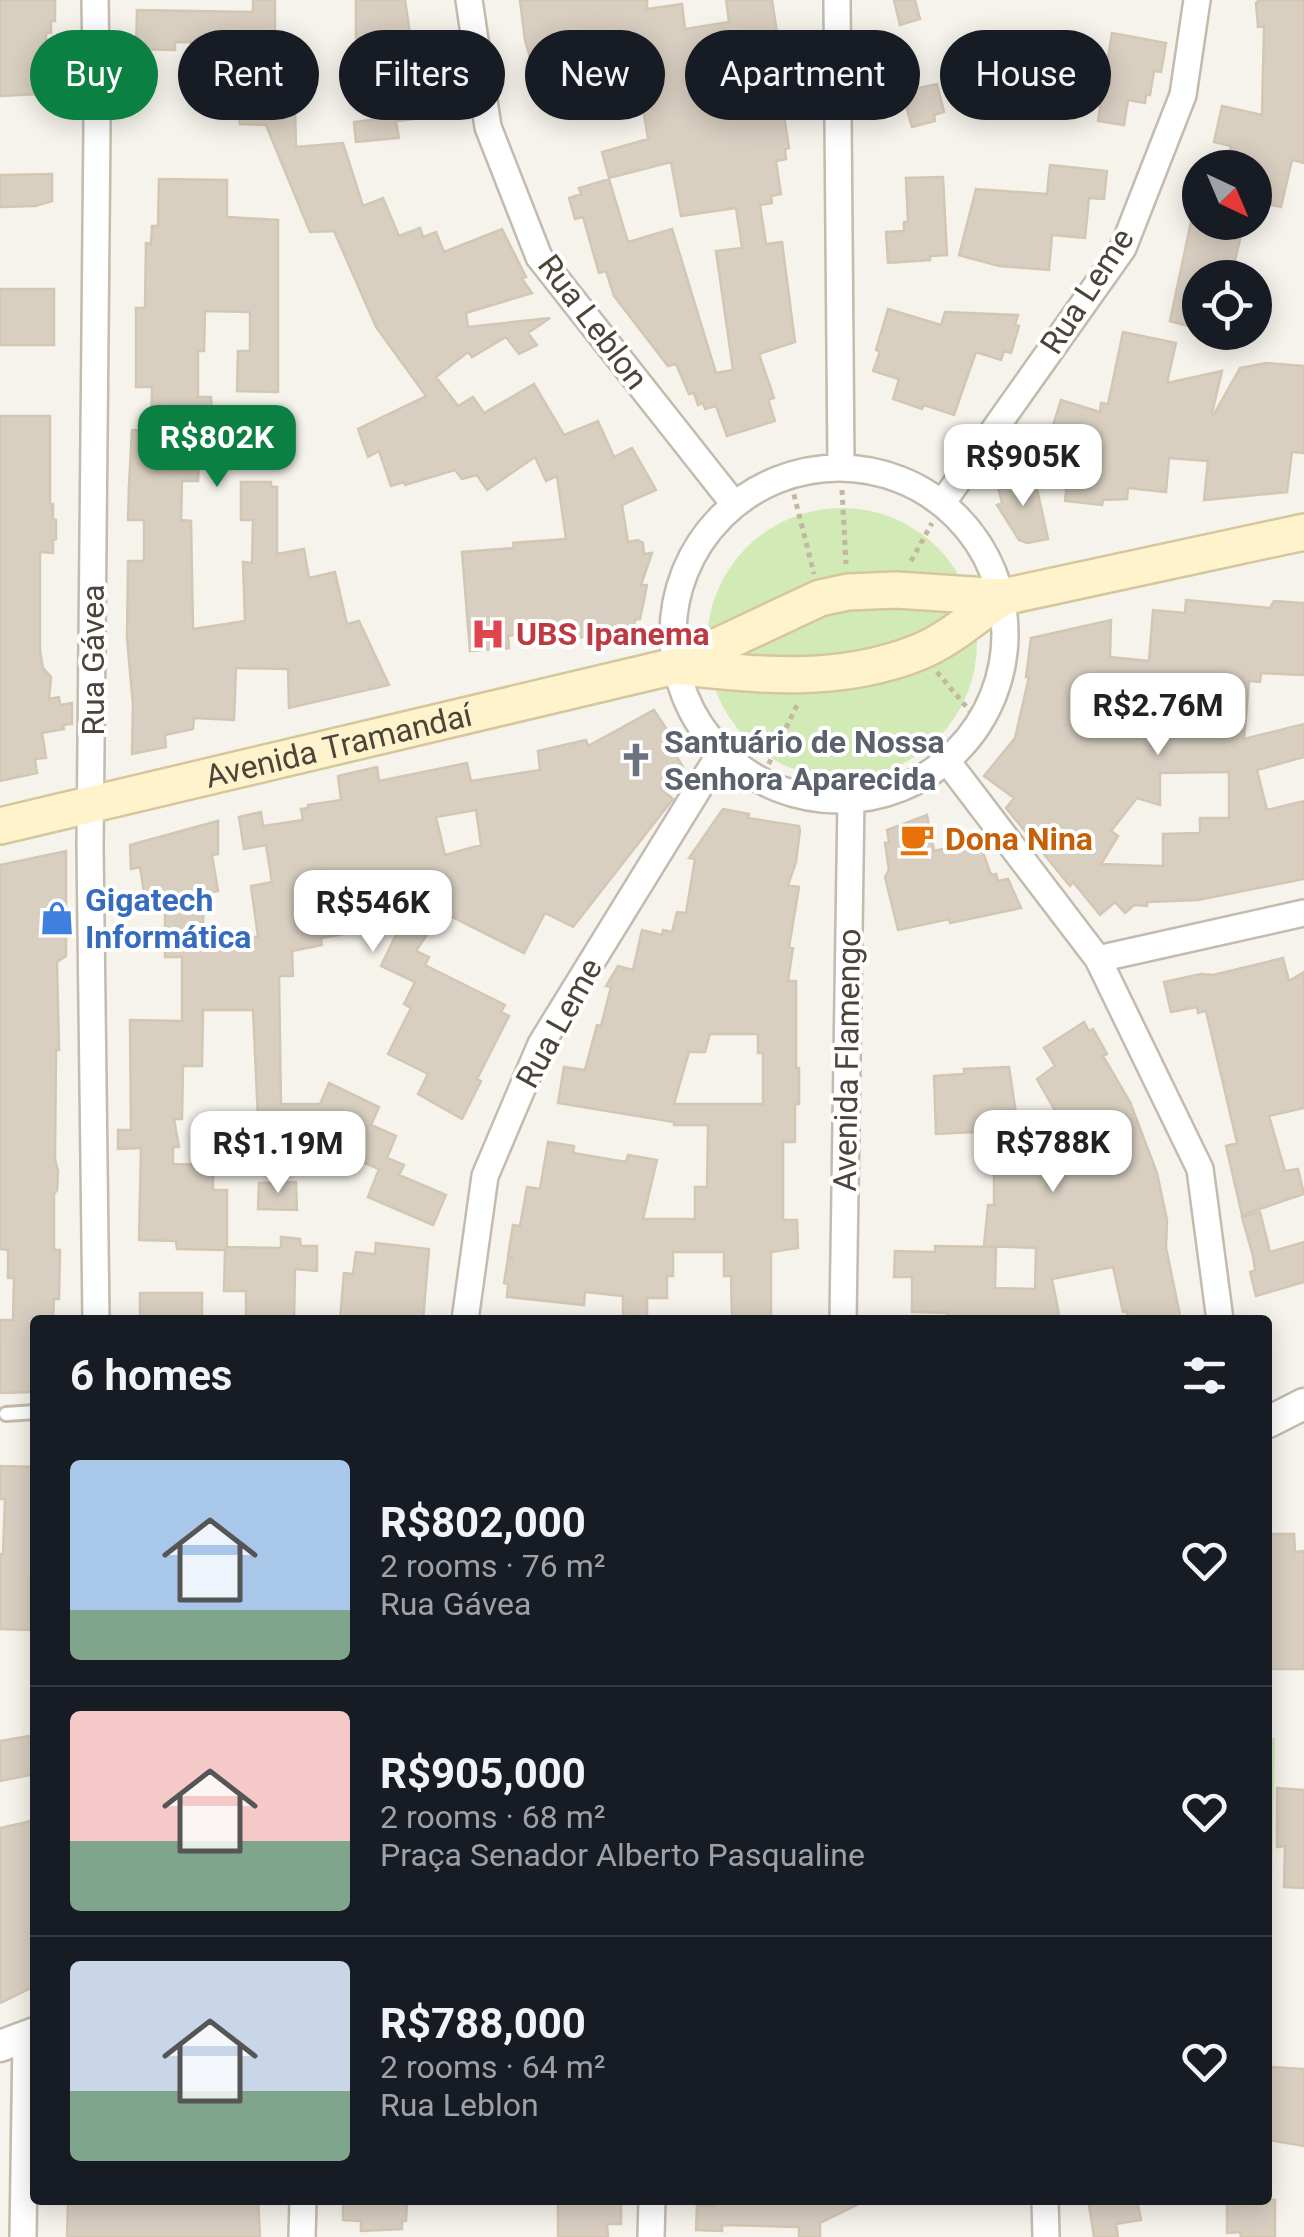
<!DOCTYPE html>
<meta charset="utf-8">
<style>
:root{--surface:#171b24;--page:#20242c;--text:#f1f3f6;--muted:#9ea1a6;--line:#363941;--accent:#0b8043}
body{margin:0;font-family:Roboto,sans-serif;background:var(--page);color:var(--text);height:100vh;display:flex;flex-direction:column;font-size:38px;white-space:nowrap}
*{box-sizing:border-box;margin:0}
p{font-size:32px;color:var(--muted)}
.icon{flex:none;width:55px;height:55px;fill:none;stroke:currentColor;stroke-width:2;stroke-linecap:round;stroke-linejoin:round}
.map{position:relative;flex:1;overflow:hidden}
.sheet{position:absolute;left:30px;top:1315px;width:1242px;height:890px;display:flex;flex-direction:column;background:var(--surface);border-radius:10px;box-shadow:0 5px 25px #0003}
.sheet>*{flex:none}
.top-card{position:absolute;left:30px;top:30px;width:1245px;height:90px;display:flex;gap:20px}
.needle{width:65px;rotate:136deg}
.controls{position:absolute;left:1182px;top:150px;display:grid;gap:20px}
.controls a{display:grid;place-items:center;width:90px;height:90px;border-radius:50%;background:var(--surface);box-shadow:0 5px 25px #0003;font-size:50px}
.price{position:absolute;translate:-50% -85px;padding:0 22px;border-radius:20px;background:#fff;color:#222;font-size:32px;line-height:65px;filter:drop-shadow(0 2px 5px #0008)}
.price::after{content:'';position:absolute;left:50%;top:60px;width:30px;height:22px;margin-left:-15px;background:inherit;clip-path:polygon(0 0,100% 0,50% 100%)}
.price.on{background:var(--accent);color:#fff}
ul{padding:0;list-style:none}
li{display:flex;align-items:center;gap:30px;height:250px;padding:0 40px}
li+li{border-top:2px solid var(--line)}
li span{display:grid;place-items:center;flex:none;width:280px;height:200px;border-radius:10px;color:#555}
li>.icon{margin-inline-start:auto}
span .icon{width:120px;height:120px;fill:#fffc;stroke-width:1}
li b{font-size:42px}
h2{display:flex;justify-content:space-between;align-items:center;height:120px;padding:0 40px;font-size:42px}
.tag{padding:0 35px;border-radius:45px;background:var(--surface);box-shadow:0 5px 25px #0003;font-size:35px;line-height:90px}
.tag.on{background:var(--accent);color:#fff}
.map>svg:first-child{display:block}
</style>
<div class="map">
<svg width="1304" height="2237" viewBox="0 0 1304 2237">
<rect width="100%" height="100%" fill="#f6f3ec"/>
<path fill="#d2eab5" d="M707 643a135 135 0 1 1 270 0a135 135 0 1 1-270 0Z
M 1268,1737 L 1275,1738 L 1269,2033 L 1268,2033 Z"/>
<path fill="#d8cfc1" stroke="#d3c7b4" stroke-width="2.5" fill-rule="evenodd" d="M 0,0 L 55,0 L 55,21 L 51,21 L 51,33 L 46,32 L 46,47 L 40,47 L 40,94 L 0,96 Z
M 253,0 L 275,0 L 275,52 L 270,52 L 268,112 L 295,110 L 296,147 L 343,143 L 363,206 L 383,198 L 399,236 L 420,228 L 423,237 L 436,232 L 444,252 L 502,229 L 526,277 L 522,279 L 532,293 L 466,313 L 468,327 L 550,318 L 528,333 L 537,345 L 519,354 L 506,337 L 472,357 L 468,352 L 436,377 L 458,406 L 473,397 L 484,413 L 534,384 L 564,435 L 598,421 L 614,457 L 632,448 L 656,490 L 622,505 L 628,542 L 638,540 L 643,543 L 644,554 L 652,553 L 641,585 L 647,585 L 640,619 L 635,620 L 634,625 L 553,644 L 552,629 L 508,636 L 509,648 L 470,651 L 462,552 L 514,548 L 513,543 L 566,539 L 557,476 L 546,481 L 535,457 L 487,490 L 477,475 L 462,479 L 455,470 L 405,485 L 404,482 L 391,486 L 379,451 L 368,457 L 358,429 L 426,396 L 376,327 L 334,231 L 310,232 L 266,125 L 240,124 L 237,107 L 222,108 L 224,43 L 175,42 L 175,50 L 136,49 L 137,10 L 253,12 Z
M 356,0 L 405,0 L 415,67 L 431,65 L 432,71 L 437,70 L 440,96 L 436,96 L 438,116 L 397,121 L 388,38 L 356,38 Z
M 520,0 L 647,0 L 647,9 L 682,4 L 685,29 L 729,22 L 726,0 L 772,0 L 784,79 L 793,78 L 796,103 L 792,103 L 794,114 L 784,116 L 789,148 L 785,149 L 786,159 L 776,161 L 781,194 L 771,196 L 772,203 L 760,205 L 766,244 L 782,242 L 795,342 L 759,354 L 774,398 L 768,400 L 775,421 L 727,436 L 716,406 L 705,409 L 703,403 L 698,405 L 694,393 L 689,394 L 676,364 L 668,366 L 614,296 L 606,271 L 599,273 L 583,217 L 575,219 L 569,198 L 581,194 L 579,188 L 609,179 L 628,242 L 672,229 L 716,373 L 733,370 L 716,251 L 742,248 L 736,208 L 681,216 L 671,162 L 609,178 L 602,152 L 648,139 L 638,78 L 633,79 L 631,68 L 539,89 L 525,40 Z
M 894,0 L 915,0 L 920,19 L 900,25 Z
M 1259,0 L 1304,0 L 1304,163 L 1292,160 L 1281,207 L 1255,201 L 1255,168 L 1226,168 L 1231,146 L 1214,142 L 1222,106 L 1262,115 L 1264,26 L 1258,27 L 1256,3 Z
M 1112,33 L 1166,43 L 1161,72 L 1154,71 L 1150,95 L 1146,95 L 1145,103 L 1128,100 L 1124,125 L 1098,121 Z
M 1022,41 L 1021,54 L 1052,60 L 1047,92 L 1014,86 L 977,101 L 968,80 L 998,67 L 999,48 Z
M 937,84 L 944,112 L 934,115 L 935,121 L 912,127 L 902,92 Z
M 395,117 L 399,138 L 356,142 L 354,122 Z
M 1050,165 L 1107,171 L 1104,199 L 1089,198 L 1085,238 L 1052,235 L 1049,270 L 999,266 L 959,255 L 976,189 L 1047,194 Z
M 52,174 L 52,201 L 35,206 L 0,207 L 0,175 Z
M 943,177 L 947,255 L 930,256 L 930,260 L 888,263 L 886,232 L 904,231 L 904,222 L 908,222 L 906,178 Z
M 159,179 L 227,180 L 227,217 L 278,220 L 278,392 L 237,391 L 238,351 L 250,351 L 250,312 L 205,311 L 204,351 L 198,351 L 198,397 L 211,397 L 212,423 L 189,422 L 189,459 L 199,459 L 198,481 L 182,481 L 181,520 L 191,521 L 193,629 L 245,621 L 243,562 L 252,563 L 253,520 L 241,520 L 241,482 L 271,482 L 271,487 L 277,487 L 277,554 L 304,549 L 309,578 L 335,572 L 347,624 L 359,621 L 389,685 L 289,708 L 288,669 L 236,668 L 234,720 L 194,718 L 193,729 L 165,735 L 166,747 L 132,754 L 133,705 L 127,638 L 128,561 L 144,561 L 144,520 L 128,520 L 129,486 L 132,430 L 151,431 L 152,387 L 136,387 L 136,308 L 145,308 L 146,243 L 151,244 L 152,226 L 158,226 Z
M 1191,222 L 1244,222 L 1231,278 L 1200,278 L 1200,329 L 1170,321 Z
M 0,289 L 54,289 L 54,345 L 0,345 Z
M 888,309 L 941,325 L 945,312 L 1018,315 L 1015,325 L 1019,326 L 1011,353 L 1004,351 L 1001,360 L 976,352 L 954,415 L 924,405 L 922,409 L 893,399 L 899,379 L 873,371 L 880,352 L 876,350 Z
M 1123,332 L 1176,343 L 1167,383 L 1222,371 L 1212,413 L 1214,414 L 1240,368 L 1266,363 L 1304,366 L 1304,453 L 1292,452 L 1287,492 L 1204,500 L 1208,461 L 1169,458 L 1166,492 L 1128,488 L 1127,499 L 1103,500 L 1102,505 L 1065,501 L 1072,438 L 1051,432 L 1061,400 L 1100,412 L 1101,403 L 1108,404 Z
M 0,416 L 50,416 L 50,504 L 53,504 L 53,519 L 56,520 L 56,539 L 53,540 L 53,553 L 40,552 L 40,651 L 43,668 L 51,677 L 49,699 L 59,697 L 60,705 L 72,703 L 72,724 L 63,725 L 64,729 L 42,733 L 46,758 L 35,759 L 37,773 L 0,781 Z
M 1034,475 L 1048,539 L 1027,543 L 1019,540 L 997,505 L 1002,503 L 997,483 Z
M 1186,600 L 1270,608 L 1274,601 L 1304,603 L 1304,675 L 1261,673 L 1260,682 L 1249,681 L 1244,739 L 1304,724 L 1304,757 L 1257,770 L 1267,810 L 1304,801 L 1304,879 L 1198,900 L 1147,902 L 1147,906 L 1134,905 L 1125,913 L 1115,902 L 1100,915 L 1073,882 L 1070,886 L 1006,808 L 1014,798 L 984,776 L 1015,738 L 1029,677 L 1026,677 L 1031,638 L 1111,620 L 1110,657 L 1149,661 L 1153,610 L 1185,613 ZM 1229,772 L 1229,818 L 1200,818 L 1200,833 L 1163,834 L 1163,866 L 1101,864 L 1118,836 L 1111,831 L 1137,798 L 1160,805 L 1160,773 Z
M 654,710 L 677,745 L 672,749 L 683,767 L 677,771 L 680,777 L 661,789 L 673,799 L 573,927 L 545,913 L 524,953 L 442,912 L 416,951 L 429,957 L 425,965 L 505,1005 L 501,1012 L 509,1016 L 477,1079 L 481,1081 L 462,1119 L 418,1094 L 428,1074 L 388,1054 L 411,1008 L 404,1004 L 415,982 L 381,966 L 407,912 L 355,932 L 321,938 L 322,945 L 292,951 L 293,976 L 279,976 L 281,1104 L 320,1104 L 329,1083 L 379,1107 L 371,1125 L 396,1136 L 387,1158 L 404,1165 L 399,1175 L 446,1195 L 433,1225 L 368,1197 L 379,1169 L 339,1152 L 331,1166 L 280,1146 L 279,1119 L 258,1119 L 253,1010 L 203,1010 L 202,1066 L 183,1066 L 182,1119 L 174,1119 L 179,1147 L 173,1147 L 173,1164 L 213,1165 L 213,1190 L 227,1190 L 227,1247 L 281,1248 L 281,1237 L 300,1239 L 301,1246 L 317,1246 L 317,1271 L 295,1269 L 294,1320 L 246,1320 L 246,1291 L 224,1291 L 225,1250 L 177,1249 L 176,1241 L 139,1240 L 141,1148 L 118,1149 L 118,1130 L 131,1130 L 130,1020 L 182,1021 L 182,957 L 165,957 L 165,900 L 146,904 L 140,867 L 131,869 L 130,845 L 218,821 L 218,854 L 212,855 L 218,891 L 203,894 L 203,932 L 218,932 L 218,936 L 258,937 L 251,886 L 272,882 L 266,845 L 244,849 L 239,817 L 261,812 L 263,826 L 303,820 L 301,809 L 308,808 L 308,805 L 341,800 L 338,776 L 377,767 L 379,781 L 467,763 L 471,781 L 540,770 L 538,751 L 586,740 L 588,746 ZM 476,810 L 481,845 L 445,855 L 436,817 Z
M 723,809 L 749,814 L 748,818 L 799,826 L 800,830 L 796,862 L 788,885 L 799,887 L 789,947 L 793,948 L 788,981 L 796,981 L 796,1068 L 799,1068 L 799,1104 L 795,1104 L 795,1142 L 783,1142 L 783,1220 L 797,1220 L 798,1248 L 771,1252 L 771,1320 L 732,1320 L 731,1276 L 724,1276 L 724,1252 L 673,1252 L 673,1276 L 667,1276 L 667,1298 L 647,1298 L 647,1320 L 623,1320 L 623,1296 L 585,1292 L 584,1305 L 507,1297 L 508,1284 L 504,1283 L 508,1258 L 514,1259 L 508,1256 L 513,1225 L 520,1226 L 527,1187 L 540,1189 L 548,1142 L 574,1146 L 573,1153 L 626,1162 L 628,1155 L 657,1160 L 643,1219 L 695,1219 L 695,1187 L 707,1187 L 708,1125 L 674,1125 L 674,1122 L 558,1103 L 564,1067 L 585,1070 L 597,1025 L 601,1026 L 611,987 L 606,986 L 618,966 L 633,970 L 642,930 L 662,935 L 663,930 L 672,932 L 677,912 L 686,913 L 695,859 L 689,858 ZM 710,1034 L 758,1034 L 758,1053 L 763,1053 L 763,1104 L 674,1104 L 689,1052 L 705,1052 Z
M 927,815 L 934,851 L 979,841 L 991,875 L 996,874 L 998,881 L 1008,879 L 1021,908 L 950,923 L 949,919 L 898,930 L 885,877 L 889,870 L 885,843 L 889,842 L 887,830 Z
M 66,851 L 66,956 L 57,962 L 59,1050 L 56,1050 L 55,1159 L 58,1171 L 57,1190 L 54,1194 L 54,1250 L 60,1250 L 59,1299 L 54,1299 L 53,1320 L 35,1320 L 35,1392 L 0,1393 L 0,1320 L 13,1320 L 14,1278 L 8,1278 L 8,1250 L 0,1249 L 0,865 Z
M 1283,958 L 1289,981 L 1304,972 L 1304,1108 L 1269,1116 L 1285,1171 L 1298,1169 L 1304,1194 L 1242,1215 L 1226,1146 L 1237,1143 L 1206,1011 L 1198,1013 L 1197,1007 L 1171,1012 L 1164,982 L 1201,974 L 1213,975 Z
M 1084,1022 L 1089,1031 L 1093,1029 L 1107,1054 L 1103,1056 L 1130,1102 L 1157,1173 L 1167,1220 L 1166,1248 L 1181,1320 L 1128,1320 L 1127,1311 L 1123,1312 L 1113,1267 L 1052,1279 L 1060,1320 L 947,1320 L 947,1313 L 912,1312 L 912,1277 L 894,1277 L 895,1251 L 935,1252 L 935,1246 L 996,1247 L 995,1288 L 1035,1289 L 1036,1248 L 984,1246 L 988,1205 L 994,1205 L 994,1131 L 936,1134 L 934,1076 L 964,1074 L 964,1069 L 1009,1067 L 1021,1147 L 1047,1138 L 1065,1128 L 1037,1079 L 1055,1066 L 1044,1048 Z
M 296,1182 L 297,1210 L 258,1209 L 259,1183 Z
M 1260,1212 L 1270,1252 L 1304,1242 L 1304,1282 L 1256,1296 L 1250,1272 L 1255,1270 L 1253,1256 L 1242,1217 Z
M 376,1243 L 429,1249 L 423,1320 L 340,1320 L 344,1273 L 353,1274 L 356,1252 L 375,1254 Z
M 140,1293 L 202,1293 L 202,1319 L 140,1319 Z
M 0,1466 L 35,1467 L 35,1578 L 30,1578 L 31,1630 L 0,1629 L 0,1554 L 3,1554 L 5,1499 L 0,1499 Z
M 1268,1534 L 1294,1534 L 1295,1552 L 1304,1551 L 1304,1669 L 1268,1669 Z
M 35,1735 L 35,1774 L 0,1781 L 0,1741 Z
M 1277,1788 L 1304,1790 L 1304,1888 L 1284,1887 L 1285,1846 L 1277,1847 Z
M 35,1820 L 35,1986 L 0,2003 L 0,1828 Z
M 1268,2067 L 1304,2069 L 1304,2146 L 1268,2140 Z
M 68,2200 L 258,2200 L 260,2237 L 67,2237 Z
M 343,2200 L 407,2200 L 406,2221 L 402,2221 L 402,2229 L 361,2231 L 361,2221 L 343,2220 Z
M 558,2200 L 621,2200 L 621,2224 L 607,2224 L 608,2237 L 558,2237 Z
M 715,2200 L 867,2200 L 820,2223 L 820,2237 L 799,2237 L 799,2227 L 722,2225 L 722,2231 L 696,2230 L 697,2206 L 715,2206 Z
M 1110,2200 L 1137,2200 L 1141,2220 L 1116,2224 L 1118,2237 L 1094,2237 L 1089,2205 Z
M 1227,2200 L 1275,2200 L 1275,2237 L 1241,2237 L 1240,2232 L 1227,2233 Z"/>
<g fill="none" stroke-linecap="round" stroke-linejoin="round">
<g stroke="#c2bbae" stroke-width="18">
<path id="service" d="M 6,1414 L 35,1412"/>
</g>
<g stroke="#c2bbae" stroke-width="30">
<path id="minor" d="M 95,0 L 97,126 L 90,847 L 96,1320
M 469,0 L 488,127 L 539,257 L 734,504
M 837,0 L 841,467
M673 634a166 166 0 1 1 332 0a166 166 0 1 1-332 0Z
M 943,502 L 1123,248 L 1183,95 L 1197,0
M 947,761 L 1098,959 L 1200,1169 L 1220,1320
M 1098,959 L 1304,913
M 465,1320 L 485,1176 L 541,1044 L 721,752
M 843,1320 L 851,800
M 1045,2200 L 1046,2237
M 23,2237 L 26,2038
M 302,2237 L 303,2200
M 651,2237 L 652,2200"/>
</g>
<g stroke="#c2bbae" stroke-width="35">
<path id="tertiary" d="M 1268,1422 L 1304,1404
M 0,2046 L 35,2033"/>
</g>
<g stroke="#d6c79b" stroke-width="40">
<g id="secondary">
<path d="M 675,666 C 757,676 840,684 919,652 C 949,640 976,615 1003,597"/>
<path id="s1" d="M 0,826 L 675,666 L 820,598 L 848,592 L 896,590 L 1003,597 L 1304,532"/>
</g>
</g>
<path stroke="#c4b79f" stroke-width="5" stroke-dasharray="5 5" stroke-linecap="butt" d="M 789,475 L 814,574
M 842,490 L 846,564
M 911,561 L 932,523
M 937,672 L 980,723
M 760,782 L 798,703"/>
<use href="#service" stroke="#fff" stroke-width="12"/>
<use href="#minor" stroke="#fff" stroke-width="25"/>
<use href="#tertiary" stroke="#fff" stroke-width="30"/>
<use href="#secondary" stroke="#fff3cd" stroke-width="35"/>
</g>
<defs>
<g id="hospital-bare" transform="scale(2.7)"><path d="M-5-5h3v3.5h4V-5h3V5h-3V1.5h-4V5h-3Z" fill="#e0444e" stroke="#fff" stroke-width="2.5" paint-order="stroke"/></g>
<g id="church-bare" transform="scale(2.7)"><path d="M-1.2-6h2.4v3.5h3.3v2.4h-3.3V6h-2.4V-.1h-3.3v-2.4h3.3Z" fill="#6b7280" stroke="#fff" stroke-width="2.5" paint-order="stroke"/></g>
<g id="cafe-bare" transform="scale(2.7)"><path d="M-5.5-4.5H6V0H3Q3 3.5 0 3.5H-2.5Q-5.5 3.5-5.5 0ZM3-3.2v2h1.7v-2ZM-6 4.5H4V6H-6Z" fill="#e8710a" stroke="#fff" stroke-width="2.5" paint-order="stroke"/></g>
<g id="shop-bare" transform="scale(2.7)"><path d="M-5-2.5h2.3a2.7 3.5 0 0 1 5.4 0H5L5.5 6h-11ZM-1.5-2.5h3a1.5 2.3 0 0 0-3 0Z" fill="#3f7fe0" stroke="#fff" stroke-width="2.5" paint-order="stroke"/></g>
</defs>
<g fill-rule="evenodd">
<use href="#hospital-bare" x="488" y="634"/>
<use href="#church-bare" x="636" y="760"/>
<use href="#cafe-bare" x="917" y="839"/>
<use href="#shop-bare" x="57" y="918"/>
</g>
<g text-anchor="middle" stroke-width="8" stroke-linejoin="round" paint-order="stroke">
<g font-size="32" fill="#4b4439" stroke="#fff">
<text transform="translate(1087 291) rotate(-57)" y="11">Rua Leme</text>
<text transform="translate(593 322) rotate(53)" y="11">Rua Leblon</text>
<text transform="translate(93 660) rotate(-90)" y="11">Rua Gávea</text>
<text dy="11" stroke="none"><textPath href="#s1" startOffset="348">Avenida Tramandaí</textPath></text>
<text transform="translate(559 1023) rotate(-61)" y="11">Rua Leme</text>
<text transform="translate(847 1060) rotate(-89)" y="11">Avenida Flamengo</text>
</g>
<g font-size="32" font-weight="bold" fill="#be3a42" stroke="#fff" text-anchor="start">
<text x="516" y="645">UBS Ipanema</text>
</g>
<g font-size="32" font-weight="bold" fill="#5b616d" stroke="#fff" text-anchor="start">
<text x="664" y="753">Santuário de Nossa<tspan x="664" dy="37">Senhora Aparecida</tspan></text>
</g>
<g font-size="32" font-weight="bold" fill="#c56008" stroke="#fff" text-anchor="start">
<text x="945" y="850">Dona Nina</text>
</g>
<g font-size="32" font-weight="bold" fill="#366cbe" stroke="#fff" text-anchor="start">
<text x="85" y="911">Gigatech<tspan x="85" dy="37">Informática</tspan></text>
</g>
</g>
</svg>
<div class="controls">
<a><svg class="needle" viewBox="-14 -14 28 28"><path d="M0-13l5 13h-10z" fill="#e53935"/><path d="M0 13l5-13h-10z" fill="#9ea1a6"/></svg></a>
<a><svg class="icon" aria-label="locate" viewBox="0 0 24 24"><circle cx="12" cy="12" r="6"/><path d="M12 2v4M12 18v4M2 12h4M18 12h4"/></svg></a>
</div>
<b class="price on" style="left:217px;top:490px">R$802K</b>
<b class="price" style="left:1023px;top:509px">R$905K</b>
<b class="price" style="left:1158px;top:758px">R$2.76M</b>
<b class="price" style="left:373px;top:955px">R$546K</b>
<b class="price" style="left:1053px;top:1195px">R$788K</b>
<b class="price" style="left:278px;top:1196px">R$1.19M</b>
<div class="top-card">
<a class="tag on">Buy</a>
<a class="tag">Rent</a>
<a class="tag">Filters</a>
<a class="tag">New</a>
<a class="tag">Apartment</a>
<a class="tag">House</a>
</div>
<section class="sheet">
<h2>6 homes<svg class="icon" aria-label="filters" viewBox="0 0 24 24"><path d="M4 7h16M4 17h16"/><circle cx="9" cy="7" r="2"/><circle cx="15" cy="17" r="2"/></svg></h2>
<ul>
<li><span style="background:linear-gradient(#a9c7e8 75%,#7fa58c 0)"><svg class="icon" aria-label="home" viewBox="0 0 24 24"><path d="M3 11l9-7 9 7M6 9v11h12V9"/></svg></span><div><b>R$802,000</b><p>2 rooms · 76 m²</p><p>Rua Gávea</p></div><svg class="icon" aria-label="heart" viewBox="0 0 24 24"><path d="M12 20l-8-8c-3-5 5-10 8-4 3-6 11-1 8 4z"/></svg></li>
<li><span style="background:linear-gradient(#f6c9c9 65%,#7fa58c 0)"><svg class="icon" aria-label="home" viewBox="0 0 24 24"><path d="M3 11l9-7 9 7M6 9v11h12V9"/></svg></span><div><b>R$905,000</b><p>2 rooms · 68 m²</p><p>Praça Senador Alberto Pasqualine</p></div><svg class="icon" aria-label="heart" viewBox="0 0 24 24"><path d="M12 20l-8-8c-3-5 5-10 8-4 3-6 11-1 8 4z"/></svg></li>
<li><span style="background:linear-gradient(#c9d6e8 65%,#7fa58c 0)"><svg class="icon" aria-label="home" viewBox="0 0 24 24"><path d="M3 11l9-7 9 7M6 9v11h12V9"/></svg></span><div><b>R$788,000</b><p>2 rooms · 64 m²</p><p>Rua Leblon</p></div><svg class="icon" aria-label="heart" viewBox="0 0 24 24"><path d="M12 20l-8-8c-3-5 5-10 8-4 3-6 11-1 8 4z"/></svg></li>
</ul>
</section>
</div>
